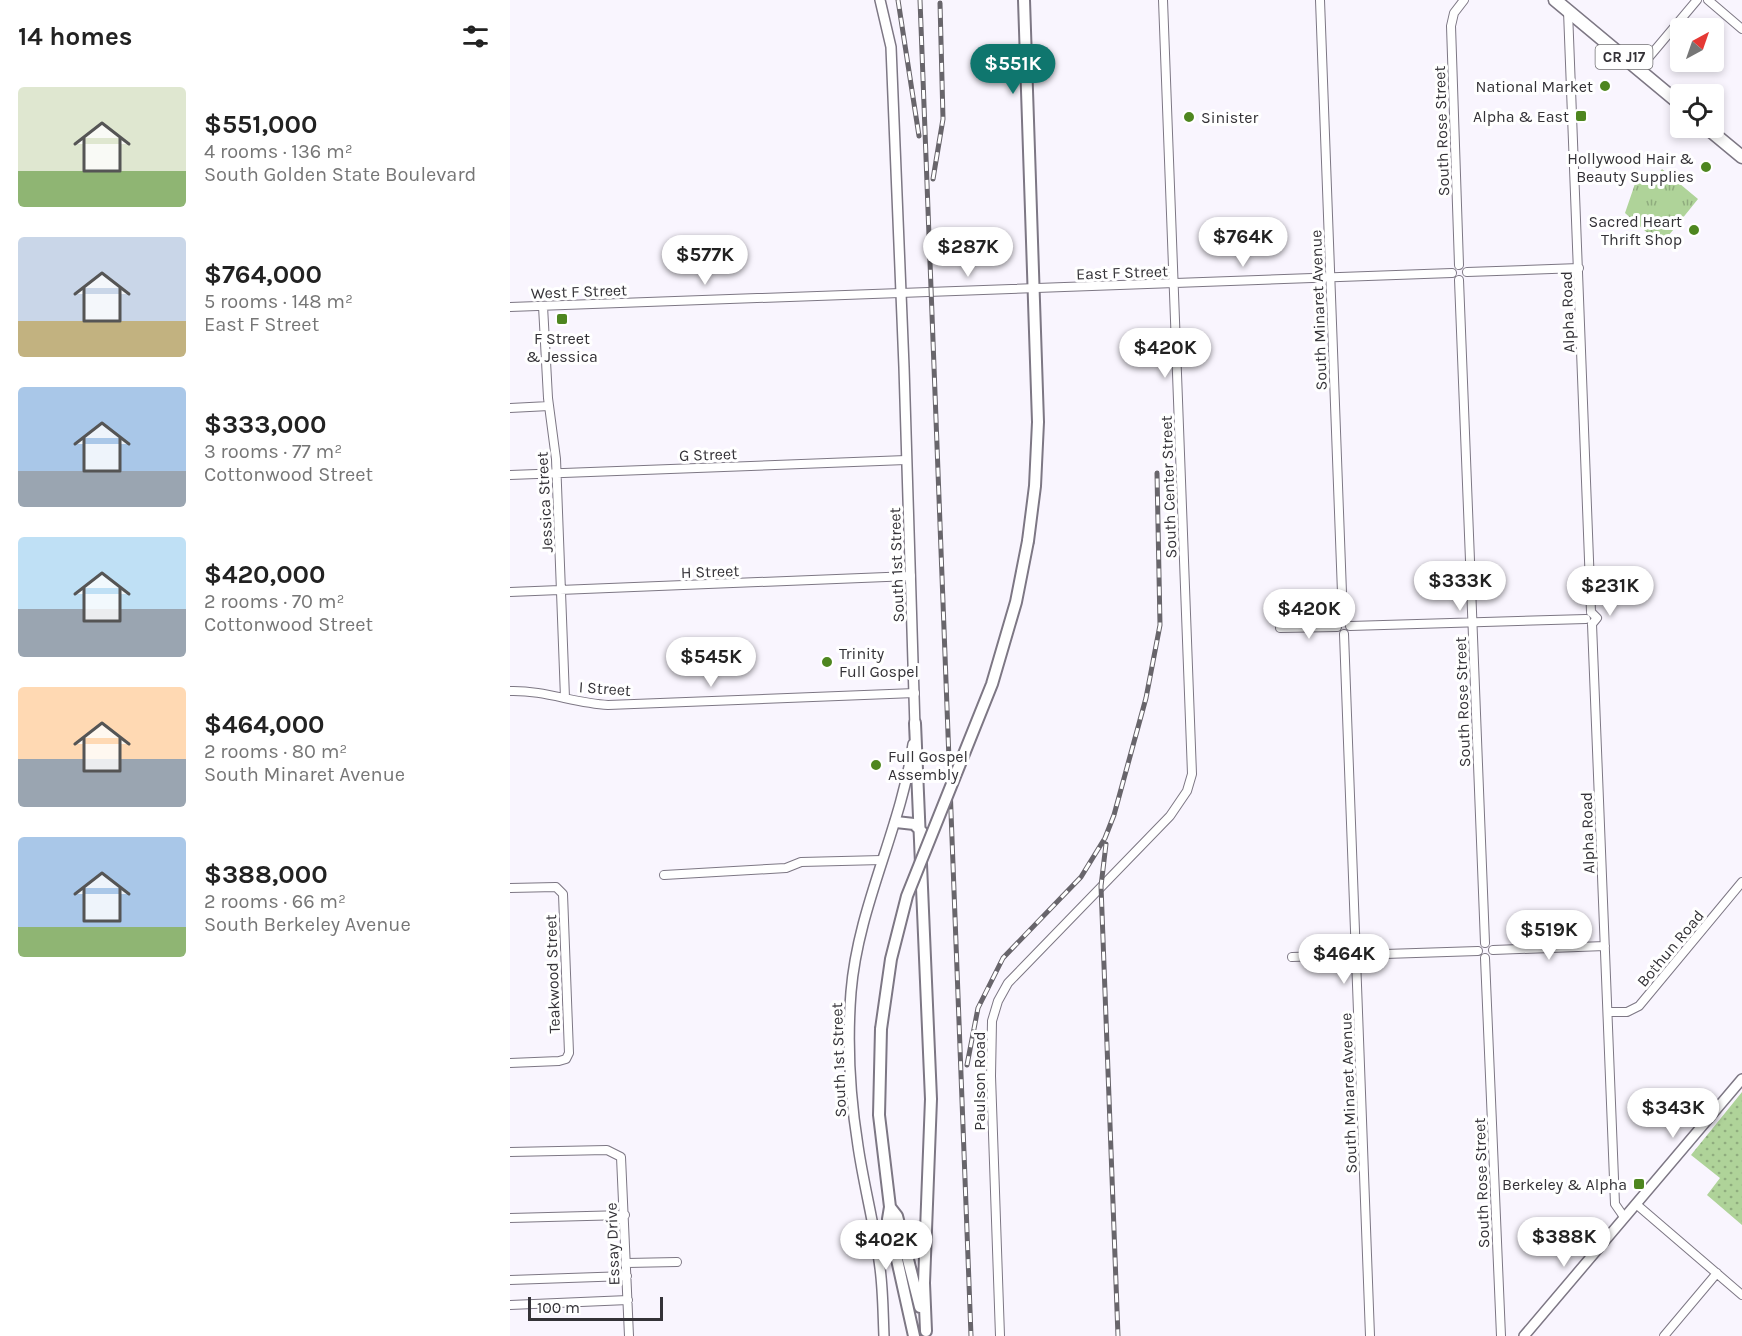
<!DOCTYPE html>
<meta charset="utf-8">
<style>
:root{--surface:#fff;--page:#f2f2f2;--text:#222;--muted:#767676;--accent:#0f766e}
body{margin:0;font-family:Karla,sans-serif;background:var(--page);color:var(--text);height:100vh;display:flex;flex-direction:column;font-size:22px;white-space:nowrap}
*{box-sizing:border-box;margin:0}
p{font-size:20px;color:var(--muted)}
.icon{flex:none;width:33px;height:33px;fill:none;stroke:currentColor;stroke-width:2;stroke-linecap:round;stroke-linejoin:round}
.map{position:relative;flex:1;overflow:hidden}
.details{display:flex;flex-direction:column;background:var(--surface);width:510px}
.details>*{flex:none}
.needle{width:39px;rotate:40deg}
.controls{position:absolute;left:1160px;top:18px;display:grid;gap:12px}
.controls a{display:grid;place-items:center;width:54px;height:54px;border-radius:6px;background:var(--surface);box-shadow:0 3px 9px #0003;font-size:30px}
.scale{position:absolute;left:18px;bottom:15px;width:135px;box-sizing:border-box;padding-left:6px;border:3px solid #343237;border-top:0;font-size:16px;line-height:21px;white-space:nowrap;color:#343237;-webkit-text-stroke:4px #fff;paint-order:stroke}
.price{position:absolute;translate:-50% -51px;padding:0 14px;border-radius:21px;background:#fff;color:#222;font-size:20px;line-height:39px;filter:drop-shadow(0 2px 3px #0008)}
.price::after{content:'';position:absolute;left:50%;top:36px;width:18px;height:14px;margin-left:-9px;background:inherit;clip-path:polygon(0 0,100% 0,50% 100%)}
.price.current{background:var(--accent);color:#fff}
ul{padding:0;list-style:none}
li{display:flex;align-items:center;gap:18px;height:150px;padding:0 18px}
li span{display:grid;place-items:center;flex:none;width:168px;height:120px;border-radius:6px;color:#555}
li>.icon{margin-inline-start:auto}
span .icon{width:72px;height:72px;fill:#fffc;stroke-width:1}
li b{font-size:26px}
h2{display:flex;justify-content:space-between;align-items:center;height:72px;padding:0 18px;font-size:26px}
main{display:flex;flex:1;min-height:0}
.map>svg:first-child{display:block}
</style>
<main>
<section class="details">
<h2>14 homes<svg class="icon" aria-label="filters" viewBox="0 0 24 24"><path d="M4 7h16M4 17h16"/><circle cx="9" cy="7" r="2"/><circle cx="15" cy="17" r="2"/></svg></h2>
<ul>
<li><span style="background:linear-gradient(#dfe7d0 70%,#8fb573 0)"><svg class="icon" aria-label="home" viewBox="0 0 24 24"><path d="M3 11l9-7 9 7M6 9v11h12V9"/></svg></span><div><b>$551,000</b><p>4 rooms · 136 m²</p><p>South Golden State Boulevard</p></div></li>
<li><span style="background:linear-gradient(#c9d6e8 70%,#c2b280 0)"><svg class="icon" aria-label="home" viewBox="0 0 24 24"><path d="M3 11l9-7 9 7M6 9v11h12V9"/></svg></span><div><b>$764,000</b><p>5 rooms · 148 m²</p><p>East F Street</p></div></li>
<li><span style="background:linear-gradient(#a9c7e8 70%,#9aa5b1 0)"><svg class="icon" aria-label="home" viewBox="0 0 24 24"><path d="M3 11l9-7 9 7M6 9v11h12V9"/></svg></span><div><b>$333,000</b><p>3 rooms · 77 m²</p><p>Cottonwood Street</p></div></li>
<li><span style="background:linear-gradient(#bfe0f5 60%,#9aa5b1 0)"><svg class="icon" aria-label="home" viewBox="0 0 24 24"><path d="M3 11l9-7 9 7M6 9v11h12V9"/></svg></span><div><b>$420,000</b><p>2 rooms · 70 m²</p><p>Cottonwood Street</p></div></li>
<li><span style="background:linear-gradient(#ffd9b3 60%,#9aa5b1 0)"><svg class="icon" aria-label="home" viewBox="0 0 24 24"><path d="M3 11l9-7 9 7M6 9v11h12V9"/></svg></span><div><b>$464,000</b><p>2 rooms · 80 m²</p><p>South Minaret Avenue</p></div></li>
<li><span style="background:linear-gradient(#a9c7e8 75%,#8fb573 0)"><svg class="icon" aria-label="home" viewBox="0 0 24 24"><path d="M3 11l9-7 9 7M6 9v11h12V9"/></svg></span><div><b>$388,000</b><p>2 rooms · 66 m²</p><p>South Berkeley Avenue</p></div></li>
</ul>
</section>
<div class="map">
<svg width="1232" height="1336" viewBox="0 0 1232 1336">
<defs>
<pattern id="grass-tufts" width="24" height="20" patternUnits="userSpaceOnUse" patternTransform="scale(1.5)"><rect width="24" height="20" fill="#afd399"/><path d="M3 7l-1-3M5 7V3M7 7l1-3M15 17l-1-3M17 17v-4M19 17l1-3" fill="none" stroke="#8fac7e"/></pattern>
<pattern id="park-dots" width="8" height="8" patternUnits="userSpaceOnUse" patternTransform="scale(1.5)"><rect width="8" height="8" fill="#afd399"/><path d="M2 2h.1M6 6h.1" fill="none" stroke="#8fac7e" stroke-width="1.8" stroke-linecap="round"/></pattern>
</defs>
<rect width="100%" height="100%" fill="#f9f5fe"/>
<path fill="url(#grass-tufts)" d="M 1152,169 L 1188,199 L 1151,245 L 1115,213 L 1127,178 L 1132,183 L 1140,184 Z"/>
<path fill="url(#park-dots)" d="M 1232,1092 L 1232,1225 L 1197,1195 L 1210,1178 L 1181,1155 Z"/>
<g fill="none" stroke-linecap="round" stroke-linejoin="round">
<g stroke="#7d7784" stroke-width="10">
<path id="minor" d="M 810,0 L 833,620
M 1198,0 L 1232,29
M 1058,11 L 1081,612
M 1129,69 L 1187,0
M 949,265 L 941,26 L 944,13 L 954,0
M 957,272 L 1069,268
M 949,280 L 975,943
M 33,306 L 38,398 L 46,459 L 55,698
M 0,307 L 942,273
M 0,408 L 39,406
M 0,475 L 396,460
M 0,592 L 401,576
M 1081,612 L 1087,618 L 1082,624
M 1082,624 L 1105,1204 L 1114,1217
M 840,626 L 1076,619
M 770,628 L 827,627
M 834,634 L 860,1336
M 0,691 C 34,690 64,703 98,705 L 405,693
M 154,875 L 276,868 L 291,862 L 372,860
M 0,888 L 46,887 L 53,894 L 59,1053 L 56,1059 L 49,1061 L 0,1063
M 983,950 L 1095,946
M 782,957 L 968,951
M 975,958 L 991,1336
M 1098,1012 L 1117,1012 L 1129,1006 L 1232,882
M 0,1152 L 97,1150 L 111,1157 L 119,1336
M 1126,1204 L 1232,1295
M 0,1218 L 115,1215
M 117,1263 L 167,1262
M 0,1280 L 117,1276
M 0,1305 L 118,1300
M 490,1336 L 481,1076 L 482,1021 L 488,1001 L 498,983 L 660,816 L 677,791 L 682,774 L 653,0
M 1154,1336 L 1207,1273"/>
</g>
<g stroke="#7d7784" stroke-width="12">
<path id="tertiary" d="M 370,0 L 381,47 L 394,367 L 405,728
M 374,1336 C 373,1313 373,1290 370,1268 C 365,1227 354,1187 348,1146 C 340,1096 337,1043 341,992 C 348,906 391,829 403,744
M 1014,1336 L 1232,1079"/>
</g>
<g stroke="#7d7784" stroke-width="14">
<path id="secondary" d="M 514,0 L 528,422 L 525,486 L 518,541
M 405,723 L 421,1099 L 414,1283 L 416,1331
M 386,822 L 404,824 L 412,832
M 371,1029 L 369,1115 L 380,1207 L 378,1219 L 404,1336
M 380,1207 L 387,1216 L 410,1307"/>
</g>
<g stroke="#7d7784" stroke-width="15">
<path id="primary" d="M 1045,0 L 1170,104
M 1197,128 L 1232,157"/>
</g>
<use href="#minor" stroke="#fff" stroke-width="8"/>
<use href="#tertiary" stroke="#fff" stroke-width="9"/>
<use href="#secondary" stroke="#fff" stroke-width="10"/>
<use href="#primary" stroke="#fff" stroke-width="12"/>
<g stroke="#68656b" stroke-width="5">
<path id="rail" d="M 388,0 L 409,136
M 410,0 L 461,1336
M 423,179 L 433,119 L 430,3
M 596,844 L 591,886 L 608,1336
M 457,1065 L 468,1008 L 493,958 L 571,877 L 595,838 L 604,815 L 636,698 L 650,625 L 647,473"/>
</g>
<use href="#rail" stroke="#fff" stroke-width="3" stroke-dasharray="9" stroke-linecap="butt"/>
<g stroke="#7d7784" stroke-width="14" stroke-linecap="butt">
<path id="secondary-bridge" d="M 371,1029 L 381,959 L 397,896 L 482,684 L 506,602 L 518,541"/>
</g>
<use href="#secondary-bridge" stroke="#fff" stroke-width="10"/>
</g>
<g fill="#4e861f" stroke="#fff" stroke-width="2">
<circle cx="1095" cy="86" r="6"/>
<rect x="1065" y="110" width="12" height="12" rx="3"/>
<circle cx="679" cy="117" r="6"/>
<circle cx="1196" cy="167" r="6"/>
<circle cx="1184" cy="230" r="6"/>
<rect x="46" y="313" width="12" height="12" rx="3"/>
<circle cx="317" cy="662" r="6"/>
<circle cx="366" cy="765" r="6"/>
<rect x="1123" y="1178" width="12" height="12" rx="3"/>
</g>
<g text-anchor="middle" stroke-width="6" stroke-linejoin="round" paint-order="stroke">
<rect fill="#fff" stroke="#717073" stroke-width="1.5" x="1085.5" y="45" width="57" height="24" rx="4.5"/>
<g font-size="15" font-weight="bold" fill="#343237">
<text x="1114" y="62">CR J17</text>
</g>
<g font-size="16" fill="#343237" stroke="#fff" text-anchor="end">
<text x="1083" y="92">National Market</text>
<text x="1059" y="122">Alpha &amp; East</text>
<text x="691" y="123" text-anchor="start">Sinister</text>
<text x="1184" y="164">Hollywood Hair &amp;<tspan x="1184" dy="18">Beauty Supplies</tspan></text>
<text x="1172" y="227">Sacred Heart<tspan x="1172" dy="18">Thrift Shop</tspan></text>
<text x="52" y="344" text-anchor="middle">F Street<tspan x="52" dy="18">&amp; Jessica</tspan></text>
<text x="329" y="659" text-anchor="start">Trinity<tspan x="329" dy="18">Full Gospel</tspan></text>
<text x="378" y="762" text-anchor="start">Full Gospel<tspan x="378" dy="18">Assembly</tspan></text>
<text x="1117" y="1190">Berkeley &amp; Alpha</text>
</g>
<g font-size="16" fill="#343237" stroke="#fff">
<text transform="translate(931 131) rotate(-92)" y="6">South Rose Street</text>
<text transform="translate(612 272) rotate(-2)" y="6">East F Street</text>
<text transform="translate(69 291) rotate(-2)" y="6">West F Street</text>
<text transform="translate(808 310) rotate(-92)" y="6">South Minaret Avenue</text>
<text transform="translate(1057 312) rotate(-92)" y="6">Alpha Road</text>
<text transform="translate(198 454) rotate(-2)" y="6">G Street</text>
<text transform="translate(658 487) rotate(-92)" y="6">South Center Street</text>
<text transform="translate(34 502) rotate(-93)" y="6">Jessica Street</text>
<text transform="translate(386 565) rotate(-92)" y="6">South 1st Street</text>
<text transform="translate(200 571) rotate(-2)" y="6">H Street</text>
<text transform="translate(95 688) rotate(4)" y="6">I Street</text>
<text transform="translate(952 702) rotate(-92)" y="6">South Rose Street</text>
<text transform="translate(1077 833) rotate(-92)" y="6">Alpha Road</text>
<text transform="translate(1160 948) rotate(-50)" y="6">Bothun Road</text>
<text transform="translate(42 974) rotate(-92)" y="6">Teakwood Street</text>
<text transform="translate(328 1060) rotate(-92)" y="6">South 1st Street</text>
<text transform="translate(469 1081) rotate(-90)" y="6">Paulson Road</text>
<text transform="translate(838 1093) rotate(-92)" y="6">South Minaret Avenue</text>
<text transform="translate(971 1183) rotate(-92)" y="6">South Rose Street</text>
<text transform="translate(102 1244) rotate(-92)" y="6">Essay Drive</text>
</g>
</g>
</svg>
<div class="controls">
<a><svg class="needle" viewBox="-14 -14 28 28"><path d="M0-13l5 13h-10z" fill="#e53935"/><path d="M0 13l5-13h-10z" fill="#767676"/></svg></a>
<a><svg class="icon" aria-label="locate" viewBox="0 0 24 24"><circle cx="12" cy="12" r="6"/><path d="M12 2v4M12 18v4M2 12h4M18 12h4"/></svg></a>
</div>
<div class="scale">100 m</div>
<b class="price current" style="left:503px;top:95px">$551K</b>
<b class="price" style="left:733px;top:268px">$764K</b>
<b class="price" style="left:458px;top:278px">$287K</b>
<b class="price" style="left:195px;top:286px">$577K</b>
<b class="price" style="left:655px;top:379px">$420K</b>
<b class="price" style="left:950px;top:612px">$333K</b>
<b class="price" style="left:1100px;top:617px">$231K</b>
<b class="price" style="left:799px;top:640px">$420K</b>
<b class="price" style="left:201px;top:688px">$545K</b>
<b class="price" style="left:1039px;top:961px">$519K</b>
<b class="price" style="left:834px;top:985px">$464K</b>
<b class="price" style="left:1163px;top:1139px">$343K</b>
<b class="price" style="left:1054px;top:1268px">$388K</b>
<b class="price" style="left:376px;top:1271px">$402K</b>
</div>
</main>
